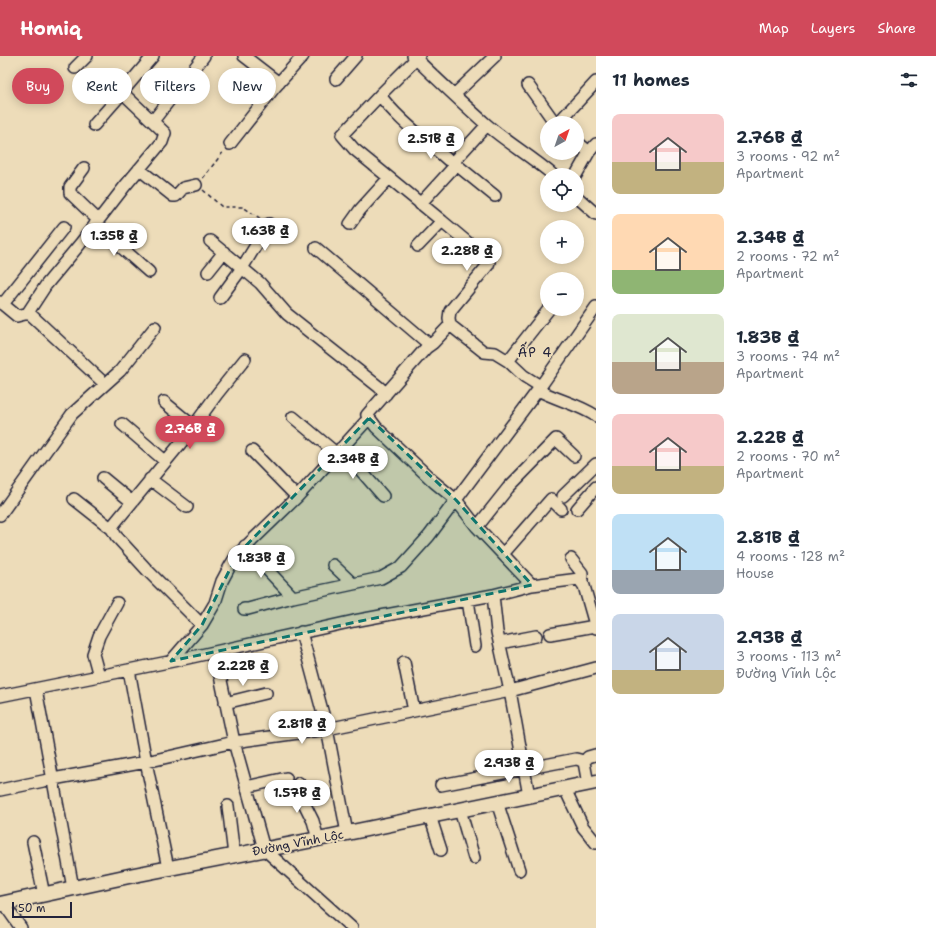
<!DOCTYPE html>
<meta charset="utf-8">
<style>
:root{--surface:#fff;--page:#f2f2f3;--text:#1f2937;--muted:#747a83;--accent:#d1495b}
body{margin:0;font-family:"Shantell Sans",sans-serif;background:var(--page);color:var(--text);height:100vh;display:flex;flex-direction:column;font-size:15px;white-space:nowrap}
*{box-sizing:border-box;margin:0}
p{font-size:13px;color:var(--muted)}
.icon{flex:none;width:22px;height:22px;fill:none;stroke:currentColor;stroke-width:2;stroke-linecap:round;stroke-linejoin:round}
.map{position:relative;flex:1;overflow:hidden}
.panel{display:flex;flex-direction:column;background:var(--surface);width:340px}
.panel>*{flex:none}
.hud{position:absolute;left:12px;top:12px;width:380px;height:36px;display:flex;gap:8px}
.needle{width:26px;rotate:40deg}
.tools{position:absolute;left:540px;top:60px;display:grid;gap:8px}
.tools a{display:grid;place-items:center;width:44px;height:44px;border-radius:50%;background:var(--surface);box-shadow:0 2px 10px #0003;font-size:20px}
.scale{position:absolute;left:12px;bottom:10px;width:60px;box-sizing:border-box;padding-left:4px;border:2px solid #22223b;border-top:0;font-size:11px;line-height:14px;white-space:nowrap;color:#22223b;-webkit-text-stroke:3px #eddcb9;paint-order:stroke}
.price{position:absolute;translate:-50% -34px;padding:0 9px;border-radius:14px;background:#fff;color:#222;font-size:13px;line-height:26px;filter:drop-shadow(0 1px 2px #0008)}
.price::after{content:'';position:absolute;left:50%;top:24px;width:12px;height:9px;margin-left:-6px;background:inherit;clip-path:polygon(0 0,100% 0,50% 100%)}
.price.active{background:var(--accent);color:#fff}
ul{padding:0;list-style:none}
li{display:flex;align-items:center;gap:12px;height:100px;padding:0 16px}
li span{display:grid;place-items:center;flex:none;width:112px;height:80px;border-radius:8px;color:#555}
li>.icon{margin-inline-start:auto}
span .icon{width:48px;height:48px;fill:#fffc;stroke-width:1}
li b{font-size:17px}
h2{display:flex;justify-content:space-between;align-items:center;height:48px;padding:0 16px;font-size:17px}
.pill{padding:0 14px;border-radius:18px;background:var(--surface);box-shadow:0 2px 10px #0003;font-size:14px;line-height:36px}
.pill.active{background:var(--accent);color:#fff}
header{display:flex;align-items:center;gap:24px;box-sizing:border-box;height:56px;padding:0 20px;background:var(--accent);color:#fff}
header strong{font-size:19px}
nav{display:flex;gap:22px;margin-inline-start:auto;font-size:14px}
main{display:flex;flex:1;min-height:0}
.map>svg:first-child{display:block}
</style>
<header>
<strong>Homiq</strong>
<nav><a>Map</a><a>Layers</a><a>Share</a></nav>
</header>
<main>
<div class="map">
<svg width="596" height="872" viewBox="0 0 596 872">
<rect width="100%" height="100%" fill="#eddcb9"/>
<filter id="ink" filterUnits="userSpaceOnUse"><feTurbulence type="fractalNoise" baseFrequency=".025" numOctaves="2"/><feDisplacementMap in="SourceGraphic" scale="8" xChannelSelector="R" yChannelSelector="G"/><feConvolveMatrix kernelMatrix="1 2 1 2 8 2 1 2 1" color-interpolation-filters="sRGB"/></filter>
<g filter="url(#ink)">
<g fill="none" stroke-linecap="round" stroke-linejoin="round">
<g stroke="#22223b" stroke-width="14">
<path id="minor" d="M 244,0 L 279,27
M 413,0 C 437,23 462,47 487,69 C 508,87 532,101 553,119
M 75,12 L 87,0
M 336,23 L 356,0
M 528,29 L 555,67
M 380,39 C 395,61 427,85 448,104 L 453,106 L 487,69
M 454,39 L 495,0
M 153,65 L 204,0
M 558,67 L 596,26
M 94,69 L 124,35
M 577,86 L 589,96
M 230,88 L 275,31 L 303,0
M 84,112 L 70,131 L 70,137 L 98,164
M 139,113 L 173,140 L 176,140 L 183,132 L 196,129
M 576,119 L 589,96 L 596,88
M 577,141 L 596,158
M 420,148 L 452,113 L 453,106 L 495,140
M 442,165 L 479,196 L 489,206 L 488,209 L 450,255 L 449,262 L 450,269 L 484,296 L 495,297 L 508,305
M 95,168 L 149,216
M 350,168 L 360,154 L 389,122
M 210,185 L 260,227 L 287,258 L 379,331 L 386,338
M 418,190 L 442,165 L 354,93 L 342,79 L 380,39 L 419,0
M 316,192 L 430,289
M 208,216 L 224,196
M 220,242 L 242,212 L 269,168
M 0,246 L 17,260 L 29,257 L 105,328
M 3,248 L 64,171
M 27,258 L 46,229 L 80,188 L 125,130 L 162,86 L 165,77 L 126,40 L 124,34 L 153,0
M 450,269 L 433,287 L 426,292 L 367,359 L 376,371 L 434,426 L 456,444 L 477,471 L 532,529
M 540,330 L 524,320 L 508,305 L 549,253
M 538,334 C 557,344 578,348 596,360
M 164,346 L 193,370
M 293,361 L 336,397
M 122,368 L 165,405
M 341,392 L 383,440
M 252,395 L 297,441
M 103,422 L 132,446
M 150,423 L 187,451
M 563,440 L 596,408
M 74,443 L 112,473 L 116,480 L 148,515 L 202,569
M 577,453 L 596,431
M 0,459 L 72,358 L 120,315 L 155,271
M 477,471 L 508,432 L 556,383 L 574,400
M 112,473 L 114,468 L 185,382 L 217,338 L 245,303
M 245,490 L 293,541
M 503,498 L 551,443 L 561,453
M 571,503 L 582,517 L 582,527
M 333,509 L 353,528
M 493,539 L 497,576 L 510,635 L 529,740
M 468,544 L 475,590
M 244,553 L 248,553 L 293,541 L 381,522 L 401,511 L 429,480 L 538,334 L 596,251
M 301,576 L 327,673 L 347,777
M 550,578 L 595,570
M 500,587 L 536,580
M 215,596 L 234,686 L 264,793 L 352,872
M 171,605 L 202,569 L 215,547 L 222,525 L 230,510 L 237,499 L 297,441 L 369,362
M 404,606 L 414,655
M 129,614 L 146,706 L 168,812
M 99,620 L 93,598 L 99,580 L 117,547
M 36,633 L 73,832
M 0,640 L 183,603 L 354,565 L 493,539 L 532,529 L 579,523 L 584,530 L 596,572
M 225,647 L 266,637
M 299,727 L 305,749 L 313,765 L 318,783
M 588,728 L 584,706 L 588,701 L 595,699
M 441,729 L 576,703 L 580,704 L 584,706
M 246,731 L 286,722
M 565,733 L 583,771 L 596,787
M 0,734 L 53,723 L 146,706 L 234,686 L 327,673 L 510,635 L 596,612
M 497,746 L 519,814
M 228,750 L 234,799
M 460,754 L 474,802
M 430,760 L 441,794
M 33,786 L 44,839
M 4,848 L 21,872"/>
</g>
<g stroke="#22223b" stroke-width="17">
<path id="major" d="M 0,848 L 129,820 L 318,783 L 596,726"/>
</g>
<path stroke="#22223b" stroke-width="1.5" stroke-dasharray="4 3" stroke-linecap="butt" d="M 203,122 L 224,95
M 203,134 L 222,151 L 243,151 L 261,163"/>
<use href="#minor" stroke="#eddcb9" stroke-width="11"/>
<use href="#major" stroke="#eddcb9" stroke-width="14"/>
</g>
</g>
<path fill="#0f766e" fill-opacity="0.2" stroke="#0f766e" stroke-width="3" stroke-dasharray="8 5" stroke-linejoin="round" d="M 369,362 L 456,444 L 532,529 L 171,605 L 202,569 L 237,499 Z"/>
<g text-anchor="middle" stroke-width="4" stroke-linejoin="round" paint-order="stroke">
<g font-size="12" fill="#22223b" stroke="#eddcb9">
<text transform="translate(298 787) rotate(-11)" y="4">Đường Vĩnh Lộc</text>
</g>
<g font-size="13" letter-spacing="1" fill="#22223b" stroke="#eddcb9">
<text x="535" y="301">ẤP 4</text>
</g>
</g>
</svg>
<div class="tools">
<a><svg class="needle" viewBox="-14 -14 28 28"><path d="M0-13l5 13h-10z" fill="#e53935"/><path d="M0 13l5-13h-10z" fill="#747a83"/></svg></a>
<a><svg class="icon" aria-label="locate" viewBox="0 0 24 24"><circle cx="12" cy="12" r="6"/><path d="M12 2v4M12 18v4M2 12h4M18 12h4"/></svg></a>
<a>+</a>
<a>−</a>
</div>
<div class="scale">50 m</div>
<b class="price" style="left:431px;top:104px">2.51B ₫</b>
<b class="price" style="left:265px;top:196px">1.63B ₫</b>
<b class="price" style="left:114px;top:201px">1.35B ₫</b>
<b class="price" style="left:467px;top:216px">2.28B ₫</b>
<b class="price active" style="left:190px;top:394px">2.76B ₫</b>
<b class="price" style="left:353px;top:424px">2.34B ₫</b>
<b class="price" style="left:261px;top:523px">1.83B ₫</b>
<b class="price" style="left:243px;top:631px">2.22B ₫</b>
<b class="price" style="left:302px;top:689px">2.81B ₫</b>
<b class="price" style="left:509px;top:728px">2.93B ₫</b>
<b class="price" style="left:297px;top:758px">1.57B ₫</b>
<div class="hud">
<a class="pill active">Buy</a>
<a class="pill">Rent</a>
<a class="pill">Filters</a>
<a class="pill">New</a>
</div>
</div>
<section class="panel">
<h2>11 homes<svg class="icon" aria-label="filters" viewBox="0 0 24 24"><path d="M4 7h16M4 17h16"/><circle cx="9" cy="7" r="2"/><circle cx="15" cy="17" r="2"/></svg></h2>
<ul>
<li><span style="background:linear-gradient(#f6c9c9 60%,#c2b280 0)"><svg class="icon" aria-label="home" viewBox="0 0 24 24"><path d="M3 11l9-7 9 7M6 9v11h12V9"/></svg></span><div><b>2.76B ₫</b><p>3 rooms · 92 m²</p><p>Apartment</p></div></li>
<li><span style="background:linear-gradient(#ffd9b3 70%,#8fb573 0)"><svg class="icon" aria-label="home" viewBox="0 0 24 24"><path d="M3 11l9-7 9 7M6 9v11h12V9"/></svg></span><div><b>2.34B ₫</b><p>2 rooms · 72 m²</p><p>Apartment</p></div></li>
<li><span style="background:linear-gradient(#dfe7d0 60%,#b9a48a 0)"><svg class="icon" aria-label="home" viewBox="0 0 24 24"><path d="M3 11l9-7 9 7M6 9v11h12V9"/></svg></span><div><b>1.83B ₫</b><p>3 rooms · 74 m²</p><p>Apartment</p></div></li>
<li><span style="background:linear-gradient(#f6c9c9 65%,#c2b280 0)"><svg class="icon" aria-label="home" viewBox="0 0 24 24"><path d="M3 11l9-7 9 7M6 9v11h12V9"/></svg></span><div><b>2.22B ₫</b><p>2 rooms · 70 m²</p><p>Apartment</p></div></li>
<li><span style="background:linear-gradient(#bfe0f5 70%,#9aa5b1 0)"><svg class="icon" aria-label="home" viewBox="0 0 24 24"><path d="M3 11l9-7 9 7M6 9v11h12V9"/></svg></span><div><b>2.81B ₫</b><p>4 rooms · 128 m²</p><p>House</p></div></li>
<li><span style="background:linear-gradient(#c9d6e8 70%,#c2b280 0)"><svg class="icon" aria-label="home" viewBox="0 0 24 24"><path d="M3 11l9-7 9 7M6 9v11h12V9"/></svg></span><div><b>2.93B ₫</b><p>3 rooms · 113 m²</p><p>Đường Vĩnh Lộc</p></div></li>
</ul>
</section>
</main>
